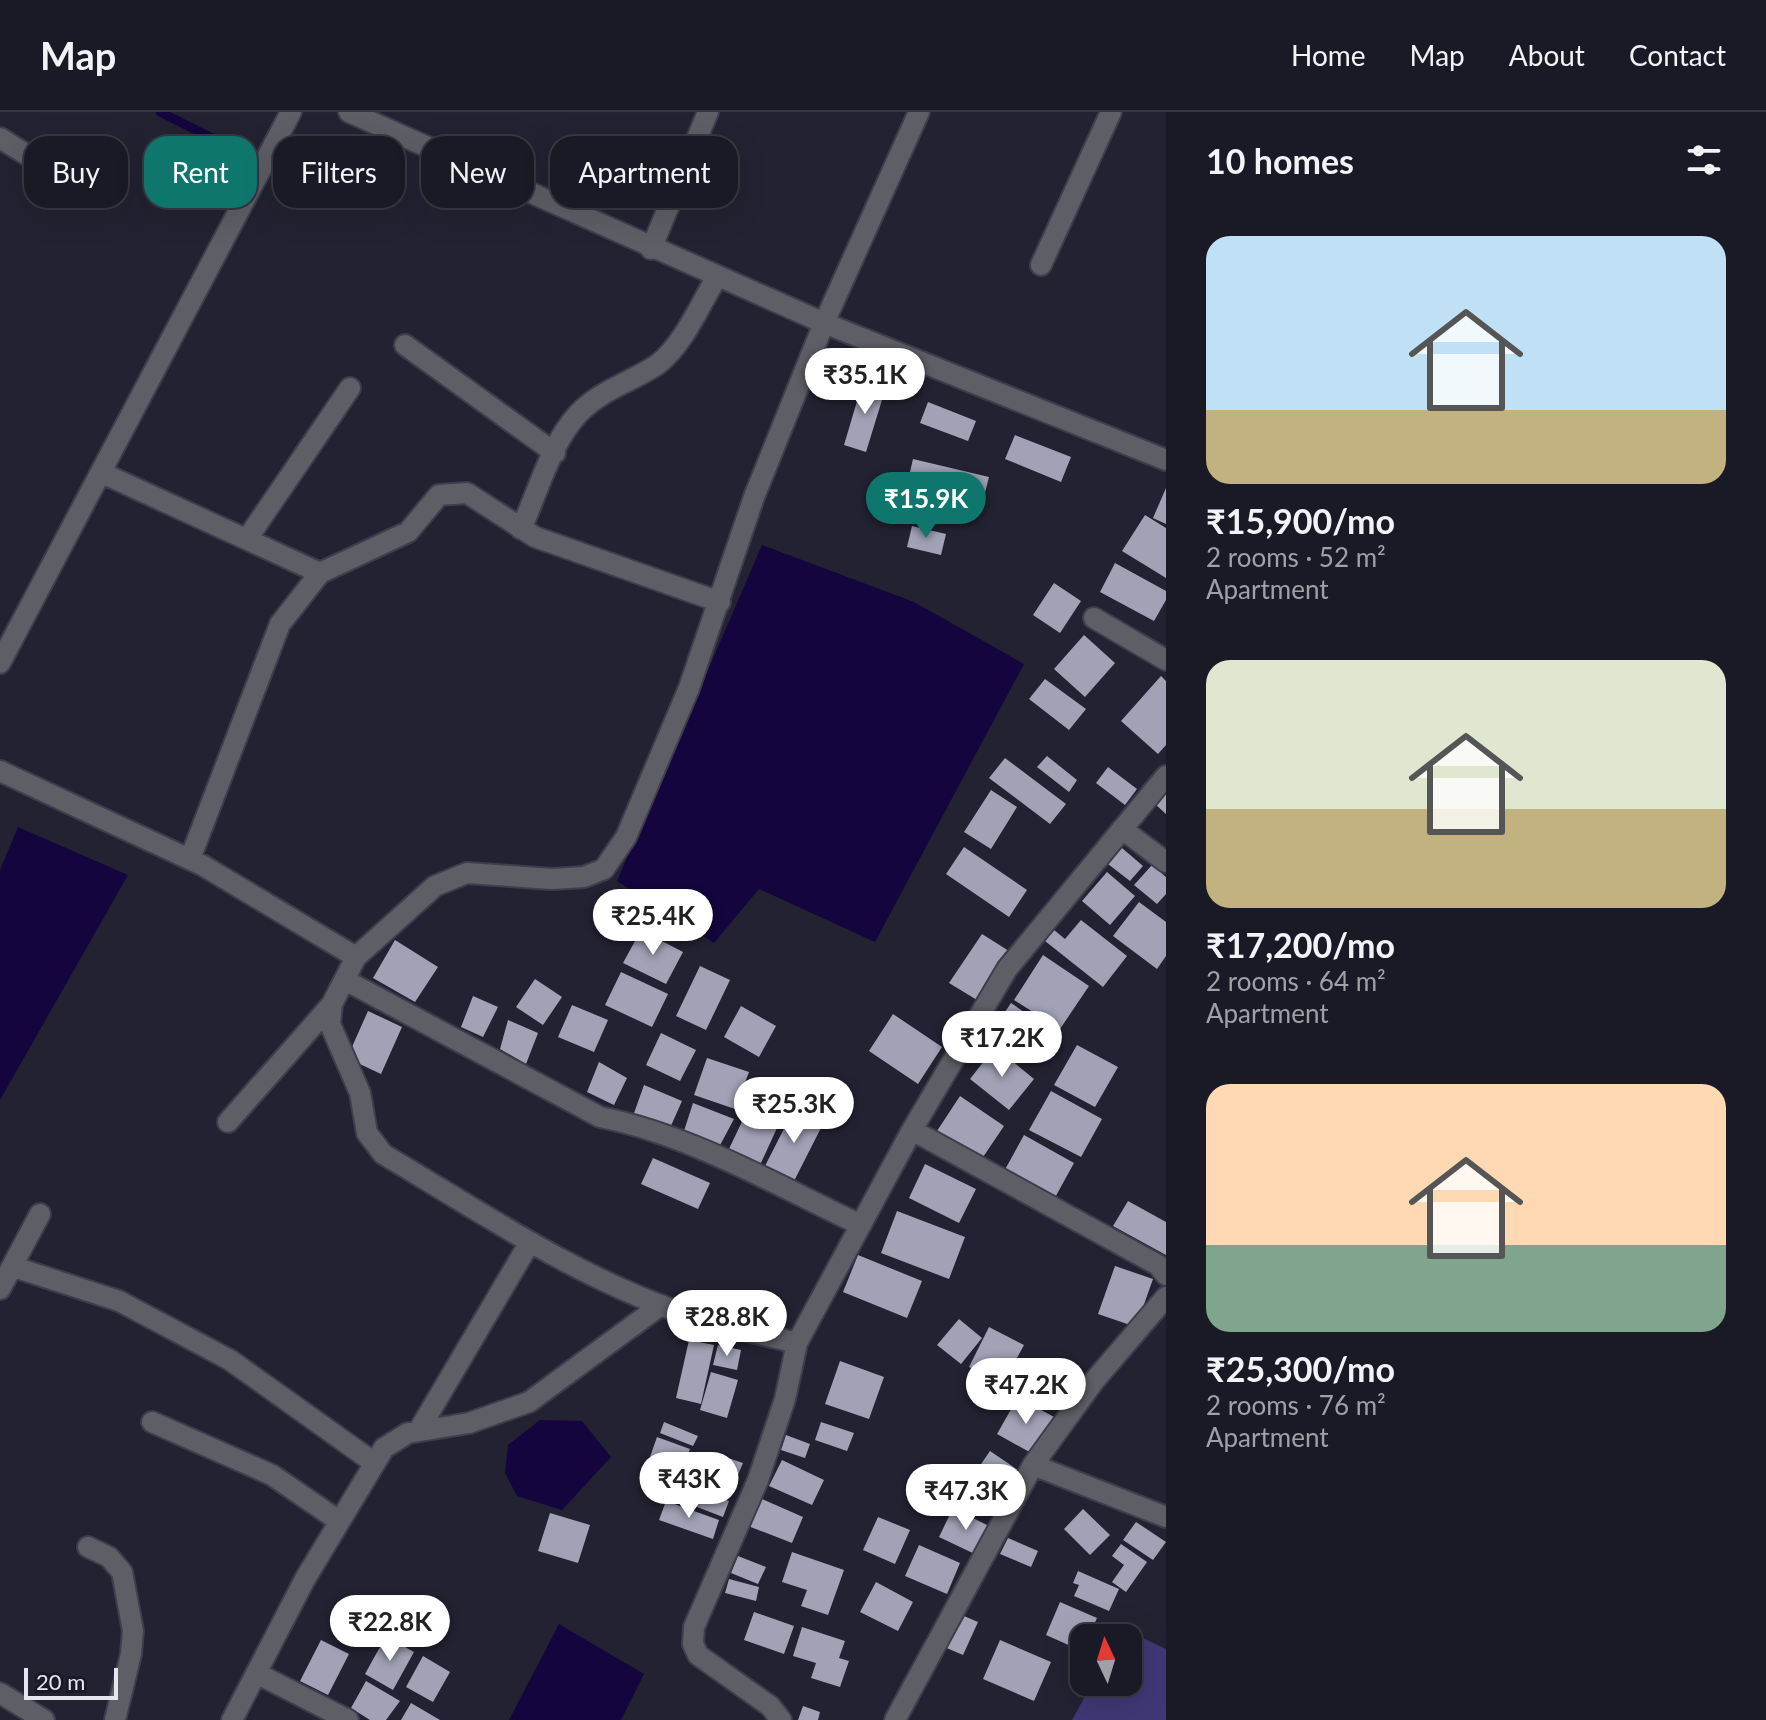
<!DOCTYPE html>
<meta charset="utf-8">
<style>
:root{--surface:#1a1a26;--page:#23232e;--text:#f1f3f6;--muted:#9fa1a7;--line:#383843;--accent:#0f766e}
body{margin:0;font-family:Lato,sans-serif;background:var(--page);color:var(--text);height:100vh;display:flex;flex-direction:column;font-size:30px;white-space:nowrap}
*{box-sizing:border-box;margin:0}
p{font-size:26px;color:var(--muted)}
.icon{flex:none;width:44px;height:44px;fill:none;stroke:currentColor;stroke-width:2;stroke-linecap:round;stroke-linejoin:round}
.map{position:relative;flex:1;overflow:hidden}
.drawer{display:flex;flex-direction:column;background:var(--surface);width:600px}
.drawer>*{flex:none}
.top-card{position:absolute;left:24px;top:24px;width:760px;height:72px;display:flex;gap:16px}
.needle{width:52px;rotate:356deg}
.buttons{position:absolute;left:1070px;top:1512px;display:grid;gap:16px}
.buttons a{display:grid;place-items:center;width:72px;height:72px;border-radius:16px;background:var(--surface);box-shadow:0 8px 32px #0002,0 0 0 2px var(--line);font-size:40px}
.scale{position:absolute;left:24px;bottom:20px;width:94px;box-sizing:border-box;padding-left:8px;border:4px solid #e6e6f1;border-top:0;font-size:22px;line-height:28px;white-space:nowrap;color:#e6e6f1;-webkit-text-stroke:6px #191928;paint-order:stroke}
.price{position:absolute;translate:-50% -68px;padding:0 18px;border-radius:28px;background:#fff;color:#222;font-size:26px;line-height:52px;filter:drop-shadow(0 2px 4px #0008)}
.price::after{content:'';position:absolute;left:50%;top:48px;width:24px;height:18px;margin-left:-12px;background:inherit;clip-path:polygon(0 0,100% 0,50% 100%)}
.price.selected{background:var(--accent);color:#fff}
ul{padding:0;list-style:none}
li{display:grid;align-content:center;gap:16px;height:424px;padding:0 40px}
li span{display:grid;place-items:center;height:248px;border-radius:24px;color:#555}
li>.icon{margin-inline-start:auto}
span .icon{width:144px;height:144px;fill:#fffc;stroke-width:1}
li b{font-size:34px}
h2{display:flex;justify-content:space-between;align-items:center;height:96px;padding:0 40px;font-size:34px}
.tag{padding:0 28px;border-radius:24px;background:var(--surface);box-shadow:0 8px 32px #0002,0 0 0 2px var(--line);font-size:28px;line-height:72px}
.tag.selected{background:var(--accent);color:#fff}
header{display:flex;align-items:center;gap:48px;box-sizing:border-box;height:112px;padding:0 40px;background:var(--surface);border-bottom:2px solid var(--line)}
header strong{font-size:38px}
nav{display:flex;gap:44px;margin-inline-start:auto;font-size:28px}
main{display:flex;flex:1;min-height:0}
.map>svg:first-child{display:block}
</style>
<header>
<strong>Map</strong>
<nav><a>Home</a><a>Map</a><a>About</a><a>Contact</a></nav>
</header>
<main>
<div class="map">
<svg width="1166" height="1608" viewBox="0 0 1166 1608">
<rect width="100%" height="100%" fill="#232232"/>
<path fill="#3e3875" d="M 1122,1516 L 1166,1537 L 1166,1608 L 1072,1608 L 1093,1570 L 1128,1570 L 1128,1526 L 1117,1526 Z"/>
<path fill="#14053e" d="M 762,433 L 914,490 L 1024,552 L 875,830 L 759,777 L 714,831 L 617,769 Z
M 18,715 L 128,763 L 0,988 L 0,758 Z
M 540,1308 L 582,1309 L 611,1345 L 562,1398 L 517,1384 L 505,1361 L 508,1333 Z
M 559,1512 L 644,1562 L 621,1608 L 509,1608 Z"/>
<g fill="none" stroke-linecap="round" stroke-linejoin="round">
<path stroke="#14053e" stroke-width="9" d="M 160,0 L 250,45"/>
</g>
<path fill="#a2a2b7" d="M 863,269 L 886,275 L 866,340 L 844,333 Z
M 928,290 L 976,309 L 968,329 L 920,311 Z
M 1015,323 L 1071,345 L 1061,370 L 1005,347 Z
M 913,347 L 989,365 L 981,396 L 906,377 Z
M 1166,376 L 1166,412 L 1153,406 Z
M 1145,403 L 1166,416 L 1166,466 L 1122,439 Z
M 912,414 L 946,422 L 941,443 L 907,435 Z
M 1115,451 L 1166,479 L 1166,488 L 1154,509 L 1100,480 Z
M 1054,471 L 1081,489 L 1060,521 L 1033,503 Z
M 1084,523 L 1115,551 L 1085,585 L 1054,557 Z
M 1161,564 L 1166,569 L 1166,633 L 1158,642 L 1121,609 Z
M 1045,567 L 1086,597 L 1069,618 L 1029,587 Z
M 1047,644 L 1077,668 L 1069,680 L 1037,655 Z
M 1005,646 L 1066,692 L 1050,712 L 989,666 Z
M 1108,655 L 1137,677 L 1125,693 L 1096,671 Z
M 991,678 L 1017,695 L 991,737 L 964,720 Z
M 1166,680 L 1166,702 L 1155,692 Z
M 964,735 L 1027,778 L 1009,805 L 946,762 Z
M 1122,736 L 1143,754 L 1130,769 L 1108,752 Z
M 1152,753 L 1166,765 L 1166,782 L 1157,792 L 1134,773 Z
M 1107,760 L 1135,784 L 1110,813 L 1082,789 Z
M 1139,790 L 1166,810 L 1166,844 L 1157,857 L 1113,824 Z
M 1081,808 L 1127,844 L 1103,875 L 1045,829 L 1054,818 L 1065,827 Z
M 641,818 L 683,840 L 666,872 L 623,851 Z
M 982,822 L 1009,839 L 977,888 L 949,871 Z
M 395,828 L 438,855 L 415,890 L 373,866 Z
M 1043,843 L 1089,874 L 1060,917 L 1014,888 Z
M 700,854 L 730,868 L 706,918 L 676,904 Z
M 621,860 L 668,882 L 652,915 L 605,893 Z
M 535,867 L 562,885 L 543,913 L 516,895 Z
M 473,884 L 498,895 L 483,925 L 461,915 Z
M 1011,891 L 1057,923 L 1042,943 L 997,912 Z
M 572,893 L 608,908 L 594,940 L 558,925 Z
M 741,894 L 776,914 L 759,945 L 724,925 Z
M 368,899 L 402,915 L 381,962 L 347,946 Z
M 893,902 L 942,935 L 918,972 L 869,939 Z
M 508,908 L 538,921 L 526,952 L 500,937 Z
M 661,921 L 696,938 L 680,969 L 646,953 Z
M 1077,933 L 1118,955 L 1095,995 L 1054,973 Z
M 995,935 L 1034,967 L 1009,998 L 970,967 Z
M 707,946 L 749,960 L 735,997 L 694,983 Z
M 599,950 L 627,966 L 614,993 L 587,980 Z
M 644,973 L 682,989 L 670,1016 L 633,1004 Z
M 758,976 L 789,990 L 760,1053 L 728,1039 Z
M 1051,979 L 1102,1007 L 1081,1045 L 1029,1018 Z
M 960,984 L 1004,1014 L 979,1051 L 935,1022 Z
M 693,991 L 734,1007 L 718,1037 L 683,1022 Z
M 795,995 L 824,1010 L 793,1071 L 764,1056 Z
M 1024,1023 L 1074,1051 L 1052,1091 L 1002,1063 Z
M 653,1046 L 710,1071 L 698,1097 L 641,1072 Z
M 925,1052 L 976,1077 L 959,1111 L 909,1086 Z
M 1128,1089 L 1166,1110 L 1166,1143 L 1113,1114 Z
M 897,1099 L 965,1125 L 949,1167 L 881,1141 Z
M 858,1143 L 922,1169 L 907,1206 L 843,1180 Z
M 1115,1154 L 1153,1167 L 1136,1215 L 1098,1202 Z
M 959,1207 L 982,1226 L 961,1252 L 937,1233 Z
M 989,1215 L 1024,1233 L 1003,1272 L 969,1255 Z
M 689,1228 L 714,1233 L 701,1292 L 676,1286 Z
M 718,1233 L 741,1238 L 737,1258 L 713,1253 Z
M 1029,1247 L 1057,1257 L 1046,1286 L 1019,1276 Z
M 840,1249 L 884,1265 L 869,1307 L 825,1292 Z
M 711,1260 L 738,1268 L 727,1306 L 700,1298 Z
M 1018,1285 L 1054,1305 L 1033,1342 L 997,1322 Z
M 664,1310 L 698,1324 L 693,1334 L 660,1321 Z
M 821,1310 L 854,1321 L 847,1339 L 815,1328 Z
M 786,1323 L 810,1332 L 805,1346 L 781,1338 Z
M 657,1325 L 690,1337 L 682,1357 L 650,1345 Z
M 990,1339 L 1021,1360 L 992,1401 L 962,1380 Z
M 710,1340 L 743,1351 L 737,1365 L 705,1354 Z
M 782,1348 L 824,1368 L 812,1393 L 769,1374 Z
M 690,1374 L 729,1389 L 723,1405 L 684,1390 Z
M 755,1384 L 803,1405 L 792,1431 L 743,1412 Z
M 666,1389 L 719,1408 L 713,1427 L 659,1408 Z
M 953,1396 L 993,1416 L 979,1444 L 939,1425 Z
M 1083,1397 L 1110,1423 L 1090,1443 L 1064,1417 Z
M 550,1401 L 590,1413 L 578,1451 L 538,1439 Z
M 878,1405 L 910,1418 L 895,1452 L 863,1438 Z
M 1136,1410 L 1166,1430 L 1153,1448 L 1123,1428 Z
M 1008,1426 L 1038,1439 L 1031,1455 L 1000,1442 Z
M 1121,1432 L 1147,1450 L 1126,1480 L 1112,1470 L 1124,1453 L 1112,1444 Z
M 919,1433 L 960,1451 L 947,1482 L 905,1464 Z
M 792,1440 L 844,1458 L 828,1503 L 801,1494 L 807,1478 L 782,1470 Z
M 738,1444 L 766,1455 L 758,1472 L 731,1461 Z
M 1078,1459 L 1119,1477 L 1109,1499 L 1074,1484 L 1079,1473 L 1073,1471 Z
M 729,1467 L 759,1475 L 756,1489 L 725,1481 Z
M 876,1470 L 913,1490 L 898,1519 L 860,1500 Z
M 1060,1490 L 1097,1506 L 1088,1526 L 1084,1526 L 1082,1539 L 1046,1523 Z
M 754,1500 L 794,1514 L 784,1542 L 744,1528 Z
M 957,1501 L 978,1510 L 963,1543 L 942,1534 Z
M 802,1515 L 845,1529 L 839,1546 L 849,1549 L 840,1575 L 811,1566 L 816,1551 L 793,1544 Z
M 386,1524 L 414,1540 L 393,1578 L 365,1562 Z
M 321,1528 L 349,1542 L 328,1583 L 300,1569 Z
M 1000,1528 L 1051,1550 L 1034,1589 L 983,1567 Z
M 423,1544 L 450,1560 L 433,1590 L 406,1575 Z
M 366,1569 L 400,1589 L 386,1608 L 370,1608 L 351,1596 Z
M 411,1591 L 440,1608 L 401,1608 Z
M 803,1594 L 820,1600 L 818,1608 L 798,1608 Z"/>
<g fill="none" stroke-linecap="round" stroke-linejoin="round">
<g stroke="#3e3d4d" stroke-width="24">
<path id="minor" d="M 0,26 L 85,79
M 651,137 L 708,0
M 1041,153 L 1111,0
M 405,233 L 555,341
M 102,361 L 320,461
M 521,417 C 538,380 551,330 579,301 C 602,277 632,270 658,252 C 684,232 700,192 717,165
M 247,427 L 350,276
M 1094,506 L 1166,548
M 0,551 L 291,0
M 0,659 L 202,753 L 356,845 L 332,892 L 330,912 L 360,981 L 367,1021 L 383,1042 C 479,1099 573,1163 679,1200 C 717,1214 758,1221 797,1231
M 1122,717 L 1166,750
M 190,747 L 280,512 L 320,461 L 408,420 L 439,383 L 467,381 L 535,425 L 720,490
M 356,845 L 435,774 L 467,761 L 552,767 L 584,765 L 604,757 L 626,725 L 689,576 L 754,385 L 824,211 L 919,0
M 345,868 L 600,1005 C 691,1023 778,1074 861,1113
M 228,1010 L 332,892
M 912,1018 L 1158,1153 L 1166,1163
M 14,1155 L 119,1189 L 230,1248 L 373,1350
M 0,1177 L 40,1102
M 152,1310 L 272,1363 L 339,1409
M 419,1318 L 530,1130
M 1033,1353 L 1166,1405
M 88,1435 L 109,1445 L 122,1460 L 133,1519 L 131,1542 L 115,1608
M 256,1561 L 348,1608
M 0,1581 L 44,1608
M 232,1608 L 305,1467 L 384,1336 L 408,1321 L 469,1311 L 529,1290 L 661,1193
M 781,1608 L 770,1594 L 698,1543 L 693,1532 L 694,1515 L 758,1368 L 785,1287 L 797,1231 L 912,1018 L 1007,857 L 1166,664
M 895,1608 L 1033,1353 L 1094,1269 L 1166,1185"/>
</g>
<g stroke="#3e3d4d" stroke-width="24">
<path id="tertiary" d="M 349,0 L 824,211 L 1166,348"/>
</g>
<use href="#minor" stroke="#5e5e66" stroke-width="20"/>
<use href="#tertiary" stroke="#5e5e66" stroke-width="20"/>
</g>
</svg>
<div class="buttons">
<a><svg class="needle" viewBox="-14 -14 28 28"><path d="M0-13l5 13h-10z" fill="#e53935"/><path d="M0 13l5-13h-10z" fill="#9fa1a7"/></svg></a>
</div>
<div class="scale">20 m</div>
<b class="price" style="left:865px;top:304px">₹35.1K</b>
<b class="price selected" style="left:926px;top:428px">₹15.9K</b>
<b class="price" style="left:653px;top:845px">₹25.4K</b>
<b class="price" style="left:1002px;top:967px">₹17.2K</b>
<b class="price" style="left:794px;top:1033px">₹25.3K</b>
<b class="price" style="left:727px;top:1246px">₹28.8K</b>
<b class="price" style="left:1026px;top:1314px">₹47.2K</b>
<b class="price" style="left:689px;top:1408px">₹43K</b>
<b class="price" style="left:966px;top:1420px">₹47.3K</b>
<b class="price" style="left:390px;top:1551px">₹22.8K</b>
<div class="top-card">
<a class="tag">Buy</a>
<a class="tag selected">Rent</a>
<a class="tag">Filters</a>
<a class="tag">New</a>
<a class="tag">Apartment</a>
</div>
</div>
<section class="drawer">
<h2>10 homes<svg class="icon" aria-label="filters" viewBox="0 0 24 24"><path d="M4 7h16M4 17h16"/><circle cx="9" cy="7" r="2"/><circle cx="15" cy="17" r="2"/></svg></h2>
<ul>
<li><span style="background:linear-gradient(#bfe0f5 70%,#c2b280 0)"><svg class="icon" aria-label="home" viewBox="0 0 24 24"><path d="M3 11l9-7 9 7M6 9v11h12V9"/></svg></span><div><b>₹15,900/mo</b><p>2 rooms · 52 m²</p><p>Apartment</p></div></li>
<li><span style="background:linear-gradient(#dfe7d0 60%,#c2b280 0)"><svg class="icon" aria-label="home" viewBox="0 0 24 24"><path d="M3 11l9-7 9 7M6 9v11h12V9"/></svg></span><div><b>₹17,200/mo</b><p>2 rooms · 64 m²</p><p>Apartment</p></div></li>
<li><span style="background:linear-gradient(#ffd9b3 65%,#7fa58c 0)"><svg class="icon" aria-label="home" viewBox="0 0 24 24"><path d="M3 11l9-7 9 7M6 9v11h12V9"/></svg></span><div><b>₹25,300/mo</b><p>2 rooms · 76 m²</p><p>Apartment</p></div></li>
</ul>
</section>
</main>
